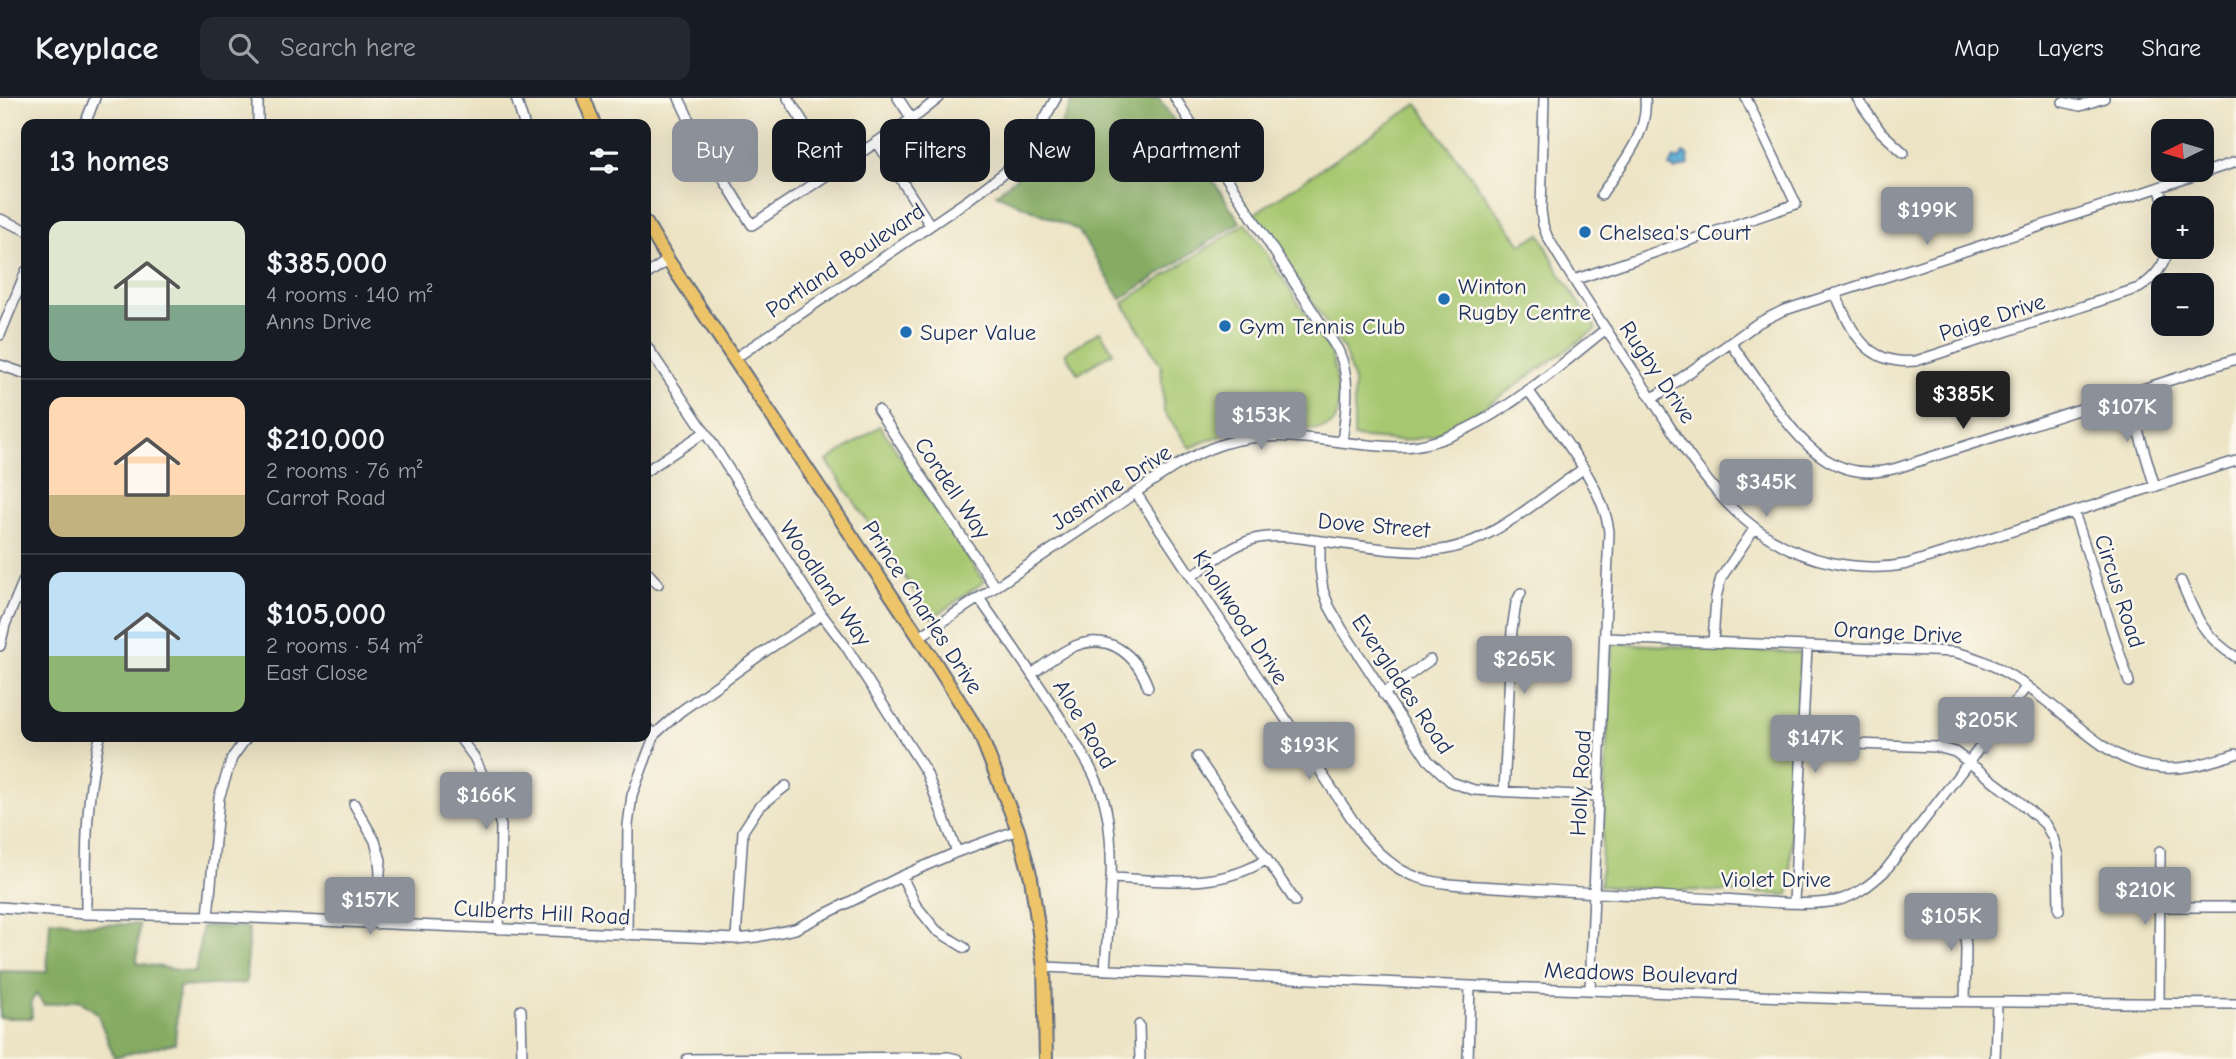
<!DOCTYPE html>
<meta charset="utf-8">
<style>
:root{--surface:#171b24;--page:#242831;--text:#f1f3f6;--muted:#9ea1a6;--line:#363941;--accent:#8c9099}
body{margin:0;font-family:"Comic Neue",sans-serif;background:var(--page);color:var(--text);height:100vh;display:flex;flex-direction:column;font-size:26px;white-space:nowrap}
*{box-sizing:border-box;margin:0}
p{font-size:23px;color:var(--muted)}
.icon{flex:none;width:38px;height:38px;fill:none;stroke:currentColor;stroke-width:2;stroke-linecap:round;stroke-linejoin:round}
.map{position:relative;flex:1;overflow:hidden}
.side{position:absolute;left:21px;top:21px;width:630px;height:623px;display:flex;flex-direction:column;background:var(--surface);border-radius:14px;box-shadow:0 7px 28px #0002}
.side>*{flex:none}
.top-card{position:absolute;left:672px;top:21px;width:665px;height:63px;display:flex;gap:14px}
.needle{width:46px;rotate:265deg}
.buttons{position:absolute;left:2151px;top:21px;display:grid;gap:14px}
.buttons a{display:grid;place-items:center;width:63px;height:63px;border-radius:14px;background:var(--surface);box-shadow:0 7px 28px #0002;font-size:35px}
.price{position:absolute;translate:-50% -60px;padding:0 16px;border-radius:7px;background:var(--accent);color:#fff;font-size:23px;line-height:46px;filter:drop-shadow(0 2px 4px #0008)}
.price::after{content:'';position:absolute;left:50%;top:42px;width:21px;height:16px;margin-left:-10px;background:inherit;clip-path:polygon(0 0,100% 0,50% 100%)}
.price.current{background:#222;color:#fff}
ul{padding:0;list-style:none}
li{display:flex;align-items:center;gap:21px;height:175px;padding:0 28px}
li+li{border-top:2px solid var(--line)}
li span{display:grid;place-items:center;flex:none;width:196px;height:140px;border-radius:14px;color:#555}
li>.icon{margin-inline-start:auto}
span .icon{width:84px;height:84px;fill:#fffc;stroke-width:1}
li b{font-size:30px}
h2{display:flex;justify-content:space-between;align-items:center;height:84px;padding:0 28px;font-size:30px}
.chip{padding:0 24px;border-radius:14px;background:var(--surface);box-shadow:0 7px 28px #0002;font-size:24px;line-height:63px}
.chip.current{background:var(--accent);color:#fff}
header{display:flex;align-items:center;gap:42px;box-sizing:border-box;height:98px;padding:0 35px;background:var(--surface);border-bottom:2px solid var(--line)}
header strong{font-size:33px}
nav{display:flex;gap:38px;margin-inline-start:auto;font-size:24px}
.search{width:490px;height:63px;background:var(--page);display:flex;align-items:center;gap:18px;box-sizing:border-box;padding:0 24px;border-radius:14px;color:var(--muted);font-size:26px}
.map>svg:first-child{display:block}
</style>
<header>
<strong>Keyplace</strong>
<div class="search"><svg class="icon" aria-label="search" viewBox="0 0 24 24"><circle cx="10" cy="10" r="6"/><path d="M15 15l6 6"/></svg>Search here</div>
<nav><a>Map</a><a>Layers</a><a>Share</a></nav>
</header>
<div class="map">
<svg width="2236" height="961" viewBox="0 0 2236 961">
<rect width="100%" height="100%" fill="#fbf7ec"/>
<filter id="ink" filterUnits="userSpaceOnUse"><feTurbulence type="fractalNoise" baseFrequency=".0143" numOctaves="2"/><feDisplacementMap in="SourceGraphic" scale="14" xChannelSelector="R" yChannelSelector="G"/><feConvolveMatrix kernelMatrix="1 2 1 2 8 2 1 2 1" color-interpolation-filters="sRGB"/></filter>
<filter id="wash" filterUnits="userSpaceOnUse"><feTurbulence type="fractalNoise" baseFrequency=".00686" numOctaves="4" result="noise"/><feDisplacementMap in="SourceGraphic" scale="28" xChannelSelector="R" yChannelSelector="G"/><feGaussianBlur stdDeviation="1.57" result="paint"/><feColorMatrix in="noise" values="0 0 0 0 0 0 0 0 0 0 0 0 0 0 0 0 0 1.4 0 .05"/><feComposite in="paint" operator="in"/></filter>
<g filter="url(#wash)">
<rect width="100%" height="100%" fill="#ede4c5"/>
<path fill="#a7c76f" stroke="#617b66" stroke-width="2" d="M 1417,6 L 1521,146 L 1540,136 L 1558,172 L 1596,231 L 1498,300 L 1464,323 L 1435,338 L 1401,343 L 1354,339 L 1354,284 L 1344,252 L 1254,116 Z
M 1246,125 L 1329,251 C 1335,266 1345,312 1333,325 C 1324,334 1308,331 1296,330 C 1259,329 1224,333 1190,350 L 1164,314 L 1161,268 L 1123,205 Z
M 1100,233 L 1113,254 L 1078,276 L 1065,255 Z
M 880,328 L 984,484 L 932,520 L 827,363 Z
M 1612,545 L 1801,555 L 1789,797 L 1600,788 Z"/>
<path fill="#85ac62" stroke="#506e60" stroke-width="2" d="M 1073,0 L 1159,0 L 1240,124 L 1121,201 L 1078,132 L 996,96 C 1030,69 1059,42 1073,0 Z
M 50,822 L 91,827 L 139,826 L 137,865 L 195,875 L 202,828 L 249,830 L 246,885 L 179,889 L 175,945 L 114,959 L 97,915 L 79,902 L 44,907 L 36,896 L 31,904 L 32,920 L 0,920 L 0,873 L 47,874 Z"/>
<path fill="#56a8d1" stroke="#386c98" stroke-width="2" d="M 1683,55 L 1689,58 L 1688,62 L 1689,67 L 1675,72 L 1669,69 L 1674,60 L 1679,62 Z"/>
</g>
<g filter="url(#ink)">
<g fill="none" stroke-linecap="round" stroke-linejoin="round">
<g stroke="#646e82" stroke-width="12">
<path id="minor" d="M 258,0 L 258,26
M 516,0 L 524,26
M 679,0 L 698,40 L 752,127 L 919,16 L 939,0
M 788,0 L 834,73
M 898,0 L 912,21
M 1175,0 L 1338,252 C 1352,282 1346,312 1342,344
M 1544,0 L 1541,112 L 1543,127 L 1547,138 C 1575,187 1608,234 1639,281 C 1691,360 1733,445 1833,465 C 1858,470 1882,471 1907,466 L 2236,363
M 1857,0 L 1881,34 L 1904,55
M 2063,4 L 2080,8 L 2104,0
M 85,26 L 95,0
M 877,44 L 930,127
M 2159,89 L 2166,110
M 1601,97 C 1620,68 1649,37 1645,0
M 0,121 L 26,132
M 646,177 L 668,162
M 1574,182 L 1796,106 L 1746,0
M 1835,195 C 1852,234 1866,268 1916,263 L 2139,190 C 2155,180 2165,167 2169,149
M 0,237 L 26,173
M 1731,245 C 1744,264 1758,283 1771,302 C 1803,348 1836,387 1897,370 L 2236,261
M 646,247 L 705,334 L 822,517 L 845,547 L 926,674 L 957,754
M 734,261 L 965,104 L 1004,75 L 1031,45 L 1056,0
M 0,267 L 26,276
M 1528,292 C 1556,332 1604,386 1609,434 L 1590,892
M 2127,295 L 2155,389
M 1652,301 L 1758,225 L 1782,213 L 2236,64
M 878,312 L 995,489
M 646,373 L 705,334
M 1136,395 L 1364,739 C 1378,755 1394,771 1414,778 C 1443,789 1479,787 1509,790 C 1579,794 1648,798 1718,801 C 1751,802 1804,809 1835,803 C 1855,799 1871,786 1885,773 L 2027,588
M 2074,414 L 2129,584
M 1320,443 L 1320,470 L 1323,492 L 1329,508 L 1342,531 L 1428,662 L 1451,684 L 1474,692 L 1598,698
M 646,473 L 658,486
M 1192,478 C 1210,466 1229,449 1251,442 C 1271,436 1293,439 1314,442 C 1351,446 1405,457 1441,452 C 1491,445 1542,399 1583,371
M 2181,483 C 2195,517 2203,539 2236,559
M 979,500 C 1010,544 1041,588 1069,634 C 1084,659 1100,682 1106,711 C 1117,763 1108,819 1105,872
M 919,539 C 983,498 1046,455 1109,413 C 1145,389 1182,359 1223,346 C 1279,328 1340,348 1397,349 C 1470,350 1551,274 1606,231
M 1606,540 L 1954,554 C 1999,563 2034,593 2069,621 C 2097,644 2124,668 2162,670 C 2188,672 2212,663 2236,656
M 1713,544 L 1716,499 L 1721,480 L 1754,431
M 0,548 L 5,527 L 26,477
M 1032,576 C 1057,557 1086,532 1118,550 C 1133,559 1142,572 1148,589
M 1383,596 L 1430,562
M 646,629 L 655,636
M 459,639 L 474,659 L 490,692 L 501,728 L 499,831
M 1802,644 L 1937,649 L 1955,654 L 2013,698 L 2045,726 L 2053,740 L 2058,758 L 2059,812
M 1197,659 L 1295,803
M 1504,694 L 1512,532 L 1516,505 L 1521,495
M 354,706 L 375,743 L 381,762 L 376,826 C 380,797 383,770 375,743
M 902,778 L 915,806 L 936,832 L 965,850
M 1111,780 C 1166,782 1219,792 1267,761
M 1794,804 L 1807,549
M 1962,804 L 1966,850 L 1965,904
M 0,809 L 86,816 L 208,818 L 736,841 L 756,839 L 795,831 L 902,778 L 957,754 L 1018,732
M 2160,809 L 2236,809
M 86,816 C 86,754 85,700 100,639
M 208,818 L 219,700 L 232,660 L 247,639
M 627,837 L 628,727 L 632,697 L 655,636 L 681,613 L 767,552 L 822,517
M 736,841 L 743,733 L 758,710 L 786,688
M 1044,869 L 1470,888 L 1908,903 L 2236,906
M 2159,905 L 2160,753
M 521,912 L 522,961
M 1139,927 L 1140,961
M 687,961 L 948,959 L 957,961
M 1468,961 L 1470,888
M 1995,961 L 1997,904"/>
</g>
<g stroke="#646e82" stroke-width="16">
<path id="highway" d="M 584,0 L 594,26
M 646,125 L 668,162 L 919,539 L 980,636 L 1018,732 L 1031,780 L 1044,869 L 1046,961"/>
</g>
<use href="#minor" stroke="#fff" stroke-width="9"/>
<use href="#highway" stroke="#eec469" stroke-width="12"/>
</g>
</g>
<g fill="#1f6fb2" stroke="#fbf7ec" stroke-width="2.5">
<circle cx="1585" cy="134" r="7"/>
<circle cx="1444" cy="201" r="7"/>
<circle cx="1225" cy="228" r="7"/>
<circle cx="906" cy="234" r="7"/>
</g>
<g text-anchor="middle" stroke-width="5" stroke-linejoin="round" paint-order="stroke">
<g font-size="23" fill="#1b2f5e" stroke="#fbf7ec" text-anchor="start">
<text x="1599" y="142">Chelsea's Court</text>
<text x="1458" y="196">Winton<tspan x="1458" dy="26">Rugby Centre</tspan></text>
<text x="1239" y="236">Gym Tennis Club</text>
<text x="920" y="242">Super Value</text>
</g>
<g font-size="23" fill="#1b2f5e" stroke="#fbf7ec">
<text transform="translate(845 162) rotate(-34)" y="8">Portland Boulevard</text>
<text transform="translate(1992 219) rotate(-18)" y="8">Paige Drive</text>
<text transform="translate(1658 274) rotate(56)" y="8">Rugby Drive</text>
<text transform="translate(1111 389) rotate(-33)" y="8">Jasmine Drive</text>
<text transform="translate(953 390) rotate(56)" y="8">Cordell Way</text>
<text transform="translate(1374 427) rotate(5)" y="8">Dove Street</text>
<text transform="translate(826 485) rotate(56)" y="8">Woodland Way</text>
<text transform="translate(2120 493) rotate(72)" y="8">Circus Road</text>
<text transform="translate(923 509) rotate(57)" y="8">Prince Charles Drive</text>
<text transform="translate(1241 519) rotate(57)" y="8">Knollwood Drive</text>
<text transform="translate(1898 534) rotate(3)" y="8">Orange Drive</text>
<text transform="translate(1403 586) rotate(56)" y="8">Everglades Road</text>
<text transform="translate(1085 626) rotate(59)" y="8">Aloe Road</text>
<text transform="translate(1580 685) rotate(-87)" y="8">Holly Road</text>
<text x="1776" y="789">Violet Drive</text>
<text transform="translate(542 814) rotate(3)" y="8">Culberts Hill Road</text>
<text transform="translate(1641 875) rotate(2)" y="8">Meadows Boulevard</text>
</g>
</g>
</svg>
<div class="buttons">
<a><svg class="needle" viewBox="-14 -14 28 28"><path d="M0-13l5 13h-10z" fill="#e53935"/><path d="M0 13l5-13h-10z" fill="#9ea1a6"/></svg></a>
<a>+</a>
<a>−</a>
</div>
<b class="price" style="left:1927px;top:149px">$199K</b>
<b class="price current" style="left:1963px;top:333px">$385K</b>
<b class="price" style="left:2127px;top:346px">$107K</b>
<b class="price" style="left:1261px;top:354px">$153K</b>
<b class="price" style="left:1766px;top:421px">$345K</b>
<b class="price" style="left:1524px;top:598px">$265K</b>
<b class="price" style="left:1986px;top:659px">$205K</b>
<b class="price" style="left:1815px;top:677px">$147K</b>
<b class="price" style="left:1309px;top:684px">$193K</b>
<b class="price" style="left:486px;top:734px">$166K</b>
<b class="price" style="left:2145px;top:829px">$210K</b>
<b class="price" style="left:370px;top:839px">$157K</b>
<b class="price" style="left:1951px;top:855px">$105K</b>
<div class="top-card">
<a class="chip current">Buy</a>
<a class="chip">Rent</a>
<a class="chip">Filters</a>
<a class="chip">New</a>
<a class="chip">Apartment</a>
</div>
<section class="side">
<h2>13 homes<svg class="icon" aria-label="filters" viewBox="0 0 24 24"><path d="M4 7h16M4 17h16"/><circle cx="9" cy="7" r="2"/><circle cx="15" cy="17" r="2"/></svg></h2>
<ul>
<li><span style="background:linear-gradient(#dfe7d0 60%,#7fa58c 0)"><svg class="icon" aria-label="home" viewBox="0 0 24 24"><path d="M3 11l9-7 9 7M6 9v11h12V9"/></svg></span><div><b>$385,000</b><p>4 rooms · 140 m²</p><p>Anns Drive</p></div></li>
<li><span style="background:linear-gradient(#ffd9b3 70%,#c2b280 0)"><svg class="icon" aria-label="home" viewBox="0 0 24 24"><path d="M3 11l9-7 9 7M6 9v11h12V9"/></svg></span><div><b>$210,000</b><p>2 rooms · 76 m²</p><p>Carrot Road</p></div></li>
<li><span style="background:linear-gradient(#bfe0f5 60%,#8fb573 0)"><svg class="icon" aria-label="home" viewBox="0 0 24 24"><path d="M3 11l9-7 9 7M6 9v11h12V9"/></svg></span><div><b>$105,000</b><p>2 rooms · 54 m²</p><p>East Close</p></div></li>
</ul>
</section>
</div>
